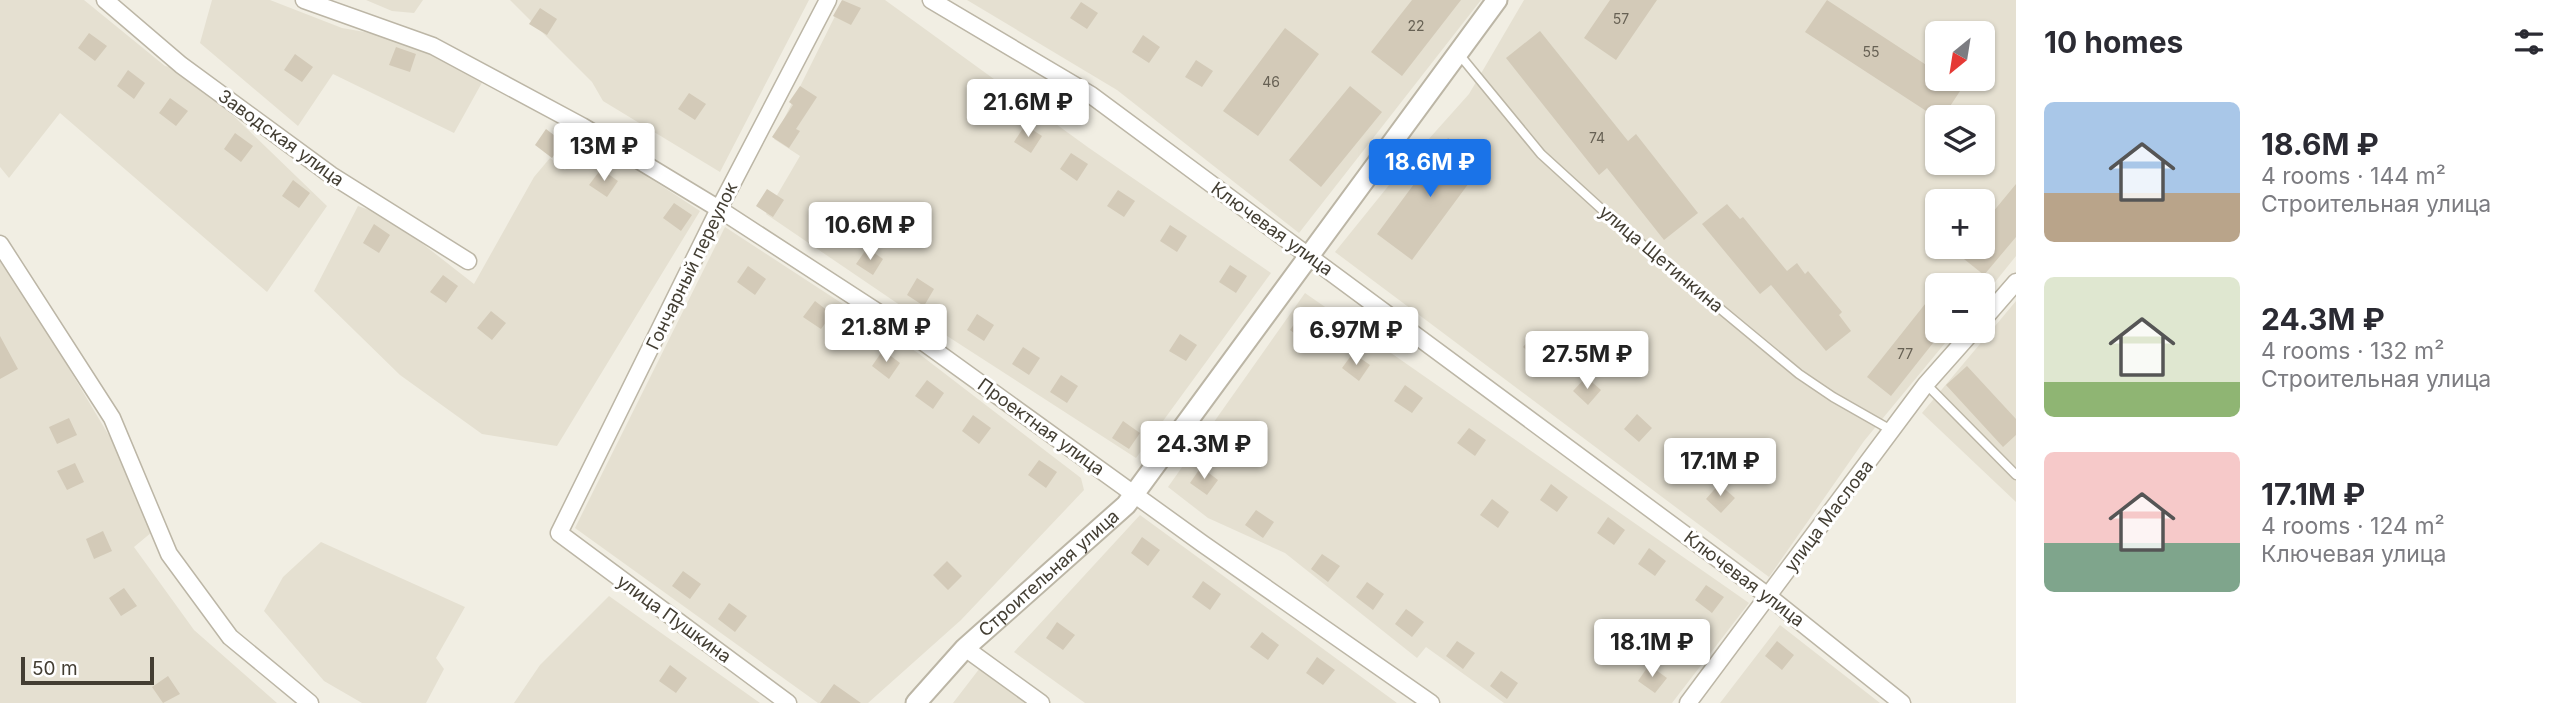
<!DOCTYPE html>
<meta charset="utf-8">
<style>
:root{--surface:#fff;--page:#f2f2f3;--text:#2b2b33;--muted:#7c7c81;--accent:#1a73e8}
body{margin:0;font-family:Inter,sans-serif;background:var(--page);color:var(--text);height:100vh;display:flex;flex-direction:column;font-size:26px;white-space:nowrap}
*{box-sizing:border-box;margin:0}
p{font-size:23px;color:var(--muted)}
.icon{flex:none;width:38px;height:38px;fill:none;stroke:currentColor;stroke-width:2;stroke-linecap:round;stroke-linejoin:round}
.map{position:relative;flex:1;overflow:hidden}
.side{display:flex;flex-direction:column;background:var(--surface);width:560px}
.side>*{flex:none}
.needle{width:46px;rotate:210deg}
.controls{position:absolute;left:1925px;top:21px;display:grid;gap:14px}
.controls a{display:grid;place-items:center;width:70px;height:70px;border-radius:10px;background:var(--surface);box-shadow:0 2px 5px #0004;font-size:35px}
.scale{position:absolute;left:21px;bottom:18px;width:133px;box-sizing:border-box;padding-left:7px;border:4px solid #433e33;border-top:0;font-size:19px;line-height:24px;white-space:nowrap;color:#433e33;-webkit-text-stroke:5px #fff;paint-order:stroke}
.price{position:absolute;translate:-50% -60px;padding:0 16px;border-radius:7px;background:#fff;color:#222;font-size:23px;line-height:46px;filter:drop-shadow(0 2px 4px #0008)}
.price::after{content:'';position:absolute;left:50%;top:42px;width:21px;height:16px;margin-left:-10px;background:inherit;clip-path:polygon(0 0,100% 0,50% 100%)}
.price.on{background:var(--accent);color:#fff}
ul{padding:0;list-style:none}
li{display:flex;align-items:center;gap:21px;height:175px;padding:0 28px}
li span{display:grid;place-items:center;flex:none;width:196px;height:140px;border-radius:10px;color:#555}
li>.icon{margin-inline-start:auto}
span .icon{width:84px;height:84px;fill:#fffc;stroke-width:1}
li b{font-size:30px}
h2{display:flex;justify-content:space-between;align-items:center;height:84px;padding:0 28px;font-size:30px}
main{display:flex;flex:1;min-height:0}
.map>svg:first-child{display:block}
</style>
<main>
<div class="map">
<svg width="2016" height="703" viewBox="0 0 2016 703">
<rect width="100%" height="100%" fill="#f1eee3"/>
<path fill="#e5e0d1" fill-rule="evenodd" d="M 0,0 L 84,0 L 165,66 L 187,71 L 327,206 L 267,292 L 60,113 L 9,178 L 0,167 Z
M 212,0 L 270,0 L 342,28 L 427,43 L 484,79 L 454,133 L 333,74 L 298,126 L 200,43 Z
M 366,0 L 423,0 L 414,13 L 392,11 Z
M 510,0 L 809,0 L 720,172 L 603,101 L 592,82 Z
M 843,0 L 885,0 L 1089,148 L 1271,273 L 1136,458 L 913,314 L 766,214 L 800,156 L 774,139 Z
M 967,0 L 1481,0 L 1299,233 L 1117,90 Z
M 1524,0 L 2016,0 L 2016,256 L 1983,297 L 1983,285 L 1937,285 L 1937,331 L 1955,331 L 1864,441 L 1769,577 L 1335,252 L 1402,169 L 1469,94 ZM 1937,33 L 1983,33 L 1983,79 L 1937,79 ZM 1937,117 L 1983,117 L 1983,163 L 1937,163 ZM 1937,201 L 1983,201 L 1983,247 L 1937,247 Z
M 587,137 L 700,211 L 557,446 L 482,434 L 400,375 L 314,291 L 358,206 L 387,216 L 474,284 L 534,177 L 550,158 L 565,170 Z
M 725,227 L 918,353 L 1081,478 L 1084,490 L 961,620 L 868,703 L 818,703 L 575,528 Z
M 0,253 L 111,439 L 152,532 L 134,547 L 194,630 L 277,703 L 0,703 Z
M 1305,293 L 1749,603 L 1672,703 L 1504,703 L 1426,647 L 1417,658 L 1285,553 L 1208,518 L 1168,487 Z
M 2016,301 L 2016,502 L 1922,413 Z
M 1140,515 L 1397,703 L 1085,703 L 1014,652 Z
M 321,542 L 465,607 L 436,658 L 444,669 L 426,703 L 362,703 L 324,681 L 264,611 L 283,577 Z
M 609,596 L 760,703 L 514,703 L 540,665 Z
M 1780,625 L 1880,703 L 1720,703 Z
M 983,664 L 1035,703 L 953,703 Z"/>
<path fill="#d3cab8" d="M 842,0 L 861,8 L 851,25 L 833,16 Z
M 1412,0 L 1461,0 L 1402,76 L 1371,52 Z
M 1610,0 L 1657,0 L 1616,60 L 1584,38 Z
M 1827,0 L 1937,72 L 1937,79 L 1947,79 L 1962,88 L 1943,117 L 1937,118 L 1805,32 Z
M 1081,2 L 1098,13 L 1087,29 L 1070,18 Z
M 540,8 L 557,19 L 547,35 L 529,24 Z
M 1285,28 L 1319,54 L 1258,136 L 1223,111 Z
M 1540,31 L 1628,141 L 1636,134 L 1698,213 L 1664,240 L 1607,168 L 1599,175 L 1506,58 Z
M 89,33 L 107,46 L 95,61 L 78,48 Z
M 1143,35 L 1160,47 L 1149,63 L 1132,52 Z
M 396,47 L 416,54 L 410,72 L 389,65 Z
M 295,54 L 313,67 L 302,82 L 284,70 Z
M 1196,60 L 1213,71 L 1202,87 L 1185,77 Z
M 128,70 L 145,83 L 134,99 L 117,86 Z
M 800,86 L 817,97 L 796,129 L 800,131 L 789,148 L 772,137 L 793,105 L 789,102 Z
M 1350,86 L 1382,112 L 1321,187 L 1289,160 Z
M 689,93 L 706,104 L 695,120 L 678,109 Z
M 980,95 L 997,106 L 986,122 L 969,111 Z
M 170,98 L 188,111 L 176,126 L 159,113 Z
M 1025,125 L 1042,136 L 1031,153 L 1014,142 Z
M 546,129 L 563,142 L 552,158 L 535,145 Z
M 235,133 L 253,146 L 241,162 L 224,149 Z
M 1448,138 L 1483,164 L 1412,260 L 1377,234 Z
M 1071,153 L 1088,164 L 1077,181 L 1060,169 Z
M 601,169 L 618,181 L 607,197 L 589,185 Z
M 293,180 L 310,193 L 299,208 L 282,196 Z
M 2016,184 L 2016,237 L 1984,275 L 1949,247 L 1983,247 L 1983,224 Z
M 767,189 L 784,200 L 773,217 L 756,206 Z
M 1118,190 L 1135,201 L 1124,217 L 1107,206 Z
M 674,203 L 692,215 L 681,231 L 663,218 Z
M 1727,204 L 1740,219 L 1743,217 L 1787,271 L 1797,263 L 1805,274 L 1808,271 L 1842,312 L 1839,315 L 1851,331 L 1826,351 L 1771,285 L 1760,294 L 1702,224 Z
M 374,224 L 390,235 L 379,253 L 363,243 Z
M 1170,225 L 1187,236 L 1177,252 L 1160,241 Z
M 867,248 L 883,259 L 873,275 L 856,264 Z
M 1230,265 L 1247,276 L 1236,293 L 1219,282 Z
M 748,266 L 766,279 L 755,295 L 737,282 Z
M 443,275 L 458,286 L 446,303 L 430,292 Z
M 917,278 L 934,289 L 924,306 L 907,295 Z
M 1937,289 L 1937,338 L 1891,396 L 1867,377 Z
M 815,301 L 832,314 L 821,329 L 803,317 Z
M 491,311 L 506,323 L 492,340 L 477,328 Z
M 977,314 L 994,325 L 984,341 L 967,330 Z
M 1301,314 L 1318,327 L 1307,343 L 1290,330 Z
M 1536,332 L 1551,346 L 1538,361 L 1523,347 Z
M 1180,334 L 1197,345 L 1186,361 L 1169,351 Z
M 0,336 L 18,369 L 0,379 Z
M 1023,347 L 1040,358 L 1029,375 L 1012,364 Z
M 883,350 L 900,363 L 889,379 L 872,366 Z
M 1353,353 L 1370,365 L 1359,381 L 1342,368 Z
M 1967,366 L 2016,419 L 2016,435 L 2003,447 L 1946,385 Z
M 1061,375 L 1078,386 L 1067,403 L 1050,392 Z
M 1586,377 L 1601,390 L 1588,405 L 1573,391 Z
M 927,380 L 944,393 L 933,409 L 915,396 Z
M 1405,385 L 1423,398 L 1412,413 L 1394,401 Z
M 1637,414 L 1652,428 L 1639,442 L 1624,429 Z
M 973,415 L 991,428 L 979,444 L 962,431 Z
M 69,418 L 77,435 L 57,444 L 49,427 Z
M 1123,421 L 1140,433 L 1129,449 L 1112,438 Z
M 1469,428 L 1486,440 L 1475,456 L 1457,443 Z
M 1680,450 L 1696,464 L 1682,479 L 1667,465 Z
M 1039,460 L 1057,472 L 1046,488 L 1028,475 Z
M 75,463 L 84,482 L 67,490 L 57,471 Z
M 1201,467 L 1218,480 L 1207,495 L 1190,483 Z
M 1551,484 L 1568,497 L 1557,512 L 1540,500 Z
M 1719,484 L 1735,498 L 1721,513 L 1706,499 Z
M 1492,499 L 1509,512 L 1498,528 L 1480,515 Z
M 1256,510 L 1274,522 L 1263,538 L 1245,525 Z
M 1608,517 L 1625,530 L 1614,545 L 1597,533 Z
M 103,531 L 112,551 L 94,559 L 86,539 Z
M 1142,537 L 1160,550 L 1148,566 L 1131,553 Z
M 1649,548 L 1666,561 L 1655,576 L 1638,564 Z
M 1322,554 L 1340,566 L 1328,582 L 1311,569 Z
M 947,561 L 962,576 L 948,590 L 933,575 Z
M 683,571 L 701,584 L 690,599 L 672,586 Z
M 1203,581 L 1221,594 L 1210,610 L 1192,597 Z
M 1367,582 L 1384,594 L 1373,610 L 1356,597 Z
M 1706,585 L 1724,597 L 1712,613 L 1695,600 Z
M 124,588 L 137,606 L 121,616 L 109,598 Z
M 729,603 L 747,616 L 735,632 L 718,619 Z
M 1406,609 L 1424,622 L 1412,637 L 1395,624 Z
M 1057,622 L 1075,635 L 1063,650 L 1046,638 Z
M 1262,632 L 1279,645 L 1268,660 L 1250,647 Z
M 1457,641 L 1475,653 L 1463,669 L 1446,656 Z
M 1777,641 L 1794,655 L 1782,670 L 1765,656 Z
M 1317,657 L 1335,670 L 1323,685 L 1306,673 Z
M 670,665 L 687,678 L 676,693 L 659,681 Z
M 1649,665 L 1667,678 L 1655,693 L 1638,681 Z
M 1501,671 L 1518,683 L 1507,699 L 1490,686 Z
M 168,676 L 180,694 L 163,703 L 152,687 Z
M 834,684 L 861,703 L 820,703 Z"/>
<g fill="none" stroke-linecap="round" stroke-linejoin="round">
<g stroke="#bcb6a6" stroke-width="11">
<path id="service" d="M 1458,53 L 1541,154 L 1619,225 L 1799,374 L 1833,397 L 1891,430
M 1926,384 L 2016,475"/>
</g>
<g stroke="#bcb6a6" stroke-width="19">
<path id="minor" d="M 105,0 L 181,65 L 331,175 L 468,261
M 304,0 L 433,46 L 582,126 L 719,209 L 919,339 L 1203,544 L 1431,703
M 931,0 L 1091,95 L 1768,596 L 1902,703
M 0,244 L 112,418 L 169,554 L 230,637 L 310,703
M 1983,320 L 2016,282
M 965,648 L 1041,703
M 788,703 L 559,533 L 719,209 L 828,0
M 1688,703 L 1926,384 L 1973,331"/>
</g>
<g stroke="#bcb6a6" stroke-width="23">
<g id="tertiary">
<path id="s1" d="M 916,703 L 965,648 L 1126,505 L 1497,0"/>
</g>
</g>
<use href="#service" stroke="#fff" stroke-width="8"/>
<use href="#minor" stroke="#fff" stroke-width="16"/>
<use href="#tertiary" stroke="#fff" stroke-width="19"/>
</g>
<g text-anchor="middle" stroke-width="6" stroke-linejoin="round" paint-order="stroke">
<g font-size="14" fill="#676154">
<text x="1621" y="24">57</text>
<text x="1416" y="31">22</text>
<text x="1871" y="57">55</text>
<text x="1271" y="87">46</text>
<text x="1597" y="143">74</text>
<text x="1905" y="359">77</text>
</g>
<g font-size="18" fill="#433e33" stroke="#fff">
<text transform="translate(281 138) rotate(36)" y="6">Заводская улица</text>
<text transform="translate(1272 229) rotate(36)" y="6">Ключевая улица</text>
<text transform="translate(1661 259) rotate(40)" y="6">улица Щетинкина</text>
<text transform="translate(692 266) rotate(-64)" y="6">Гончарный переулок</text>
<text transform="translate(1041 427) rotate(36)" y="6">Проектная улица</text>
<text transform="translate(1829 516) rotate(-53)" y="6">улица Маслова</text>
<text dy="6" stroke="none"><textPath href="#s1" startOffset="186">Строительная улица</textPath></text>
<text transform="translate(1744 579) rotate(37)" y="6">Ключевая улица</text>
<text transform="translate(674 619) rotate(36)" y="6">улица Пушкина</text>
</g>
</g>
</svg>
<div class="controls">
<a><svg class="needle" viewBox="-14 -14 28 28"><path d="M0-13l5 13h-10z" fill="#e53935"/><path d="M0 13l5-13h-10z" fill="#7c7c81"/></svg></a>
<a><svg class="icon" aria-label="layers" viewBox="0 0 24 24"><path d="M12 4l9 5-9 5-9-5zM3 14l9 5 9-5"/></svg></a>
<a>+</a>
<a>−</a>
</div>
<div class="scale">50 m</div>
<b class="price" style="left:1028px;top:139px">21.6M ₽</b>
<b class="price" style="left:604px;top:183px">13M ₽</b>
<b class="price on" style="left:1430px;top:199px">18.6M ₽</b>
<b class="price" style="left:870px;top:262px">10.6M ₽</b>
<b class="price" style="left:886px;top:364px">21.8M ₽</b>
<b class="price" style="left:1356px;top:367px">6.97M ₽</b>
<b class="price" style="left:1587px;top:391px">27.5M ₽</b>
<b class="price" style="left:1204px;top:481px">24.3M ₽</b>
<b class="price" style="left:1720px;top:498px">17.1M ₽</b>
<b class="price" style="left:1652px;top:679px">18.1M ₽</b>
</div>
<section class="side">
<h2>10 homes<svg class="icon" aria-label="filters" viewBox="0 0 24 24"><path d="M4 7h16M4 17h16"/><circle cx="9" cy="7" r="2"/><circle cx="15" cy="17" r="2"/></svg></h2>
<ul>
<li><span style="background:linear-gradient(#a9c7e8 65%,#b9a48a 0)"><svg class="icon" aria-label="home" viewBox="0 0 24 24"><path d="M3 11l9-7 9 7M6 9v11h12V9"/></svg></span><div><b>18.6M ₽</b><p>4 rooms · 144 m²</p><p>Строительная улица</p></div></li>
<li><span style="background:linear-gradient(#dfe7d0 75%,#8fb573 0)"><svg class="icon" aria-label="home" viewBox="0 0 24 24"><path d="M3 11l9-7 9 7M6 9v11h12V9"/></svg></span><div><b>24.3M ₽</b><p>4 rooms · 132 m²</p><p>Строительная улица</p></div></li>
<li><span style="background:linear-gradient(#f6c9c9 65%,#7fa58c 0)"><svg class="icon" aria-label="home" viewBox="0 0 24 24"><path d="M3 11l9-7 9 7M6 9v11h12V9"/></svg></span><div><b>17.1M ₽</b><p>4 rooms · 124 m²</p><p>Ключевая улица</p></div></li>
</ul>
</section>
</main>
